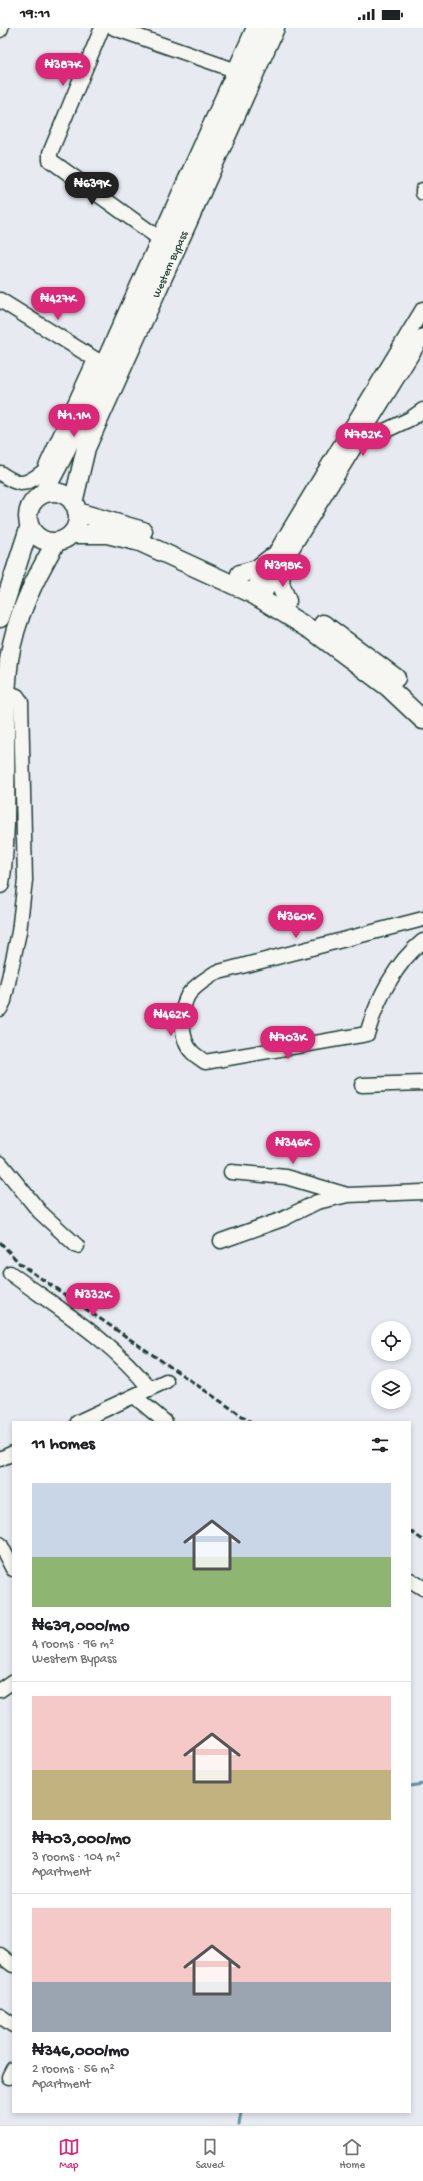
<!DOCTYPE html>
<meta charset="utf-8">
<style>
:root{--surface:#fff;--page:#f2f2f2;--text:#202124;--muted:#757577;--line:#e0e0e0;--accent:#db2777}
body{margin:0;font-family:"Gochi Hand",sans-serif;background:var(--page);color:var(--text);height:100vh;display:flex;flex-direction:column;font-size:15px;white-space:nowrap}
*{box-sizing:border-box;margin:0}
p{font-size:13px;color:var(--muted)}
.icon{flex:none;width:22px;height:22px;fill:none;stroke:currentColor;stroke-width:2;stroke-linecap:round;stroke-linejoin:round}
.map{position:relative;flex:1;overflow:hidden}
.details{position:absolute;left:12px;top:1393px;width:399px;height:692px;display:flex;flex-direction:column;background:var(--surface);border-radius:0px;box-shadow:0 2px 6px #0003}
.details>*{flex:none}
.buttons{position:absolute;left:371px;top:1293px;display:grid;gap:8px}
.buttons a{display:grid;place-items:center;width:40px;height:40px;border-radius:50%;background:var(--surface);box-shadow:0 2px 6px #0003;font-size:20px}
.price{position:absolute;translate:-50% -34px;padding:0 9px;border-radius:14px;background:var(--accent);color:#fff;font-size:13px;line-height:26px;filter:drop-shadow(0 1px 2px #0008)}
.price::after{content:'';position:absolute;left:50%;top:24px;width:12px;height:9px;margin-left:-6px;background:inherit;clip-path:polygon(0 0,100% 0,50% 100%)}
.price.current{background:#222;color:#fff}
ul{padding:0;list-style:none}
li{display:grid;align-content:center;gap:8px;height:212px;padding:0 20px}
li+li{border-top:1px solid var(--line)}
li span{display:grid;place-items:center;height:124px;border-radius:0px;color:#555}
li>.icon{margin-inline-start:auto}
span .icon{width:72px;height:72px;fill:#fffc;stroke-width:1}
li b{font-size:17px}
h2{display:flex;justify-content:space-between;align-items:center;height:48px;padding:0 20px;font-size:17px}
.status{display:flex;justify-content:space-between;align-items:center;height:28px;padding:0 20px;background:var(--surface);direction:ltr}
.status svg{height:11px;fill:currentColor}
.dock{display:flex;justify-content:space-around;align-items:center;height:56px;border-top:1px solid var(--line);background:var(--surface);font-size:11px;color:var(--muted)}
.dock a{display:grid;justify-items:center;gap:2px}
.dock .current{color:var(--accent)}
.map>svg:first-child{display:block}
</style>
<div class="status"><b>19:11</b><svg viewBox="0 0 49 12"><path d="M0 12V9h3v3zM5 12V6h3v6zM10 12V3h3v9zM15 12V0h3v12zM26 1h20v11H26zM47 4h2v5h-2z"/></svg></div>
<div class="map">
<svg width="423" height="2097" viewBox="0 0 423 2097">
<rect width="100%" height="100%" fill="#e7eaf1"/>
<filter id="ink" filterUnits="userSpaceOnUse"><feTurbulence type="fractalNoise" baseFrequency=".025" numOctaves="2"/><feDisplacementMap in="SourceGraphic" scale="8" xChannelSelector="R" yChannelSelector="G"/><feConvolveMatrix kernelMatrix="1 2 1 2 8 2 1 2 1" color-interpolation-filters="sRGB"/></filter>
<g filter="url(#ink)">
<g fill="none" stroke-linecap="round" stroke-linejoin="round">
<path stroke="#6593a7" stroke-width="3" d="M 410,1758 L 423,1756
M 239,2097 L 241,2084"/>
<g stroke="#1f3d34" stroke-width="17">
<path id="minor" d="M 102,0 L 50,125 L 50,132 L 160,211
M 114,0 L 237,43
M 0,2 L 1,0
M 423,162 L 423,165
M 0,272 L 103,336
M 355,417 L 410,391 L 423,382
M 0,445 C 21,459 24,458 44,443 L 95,332
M 251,565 L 423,281
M 261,571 L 423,308
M 423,891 L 215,945 C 206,951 194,958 188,967 C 180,982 180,1012 192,1024 C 196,1028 201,1031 205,1034 L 367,1006 C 377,972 395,935 423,913
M 0,981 L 4,973 L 19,904 L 25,852 L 21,674 L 17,668 L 6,664
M 362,1057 L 423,1055
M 0,1135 L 40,1184 L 77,1218
M 231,1144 L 286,1149 L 347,1167
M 221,1213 L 283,1191 L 317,1174 L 348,1167 L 423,1164
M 10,1245 C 59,1281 112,1313 150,1361
M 134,1368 L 165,1394
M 78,1394 L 166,1353
M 0,1431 L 13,1425
M 0,1516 L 13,1541
M 410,1552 L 423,1560
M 0,1662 L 13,1653
M 0,1927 L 13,1937
M 0,1988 L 13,1997
M 9,2049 L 13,2041"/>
</g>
<g stroke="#1f3d34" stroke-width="21">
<path id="major" d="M28 489a25 25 0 1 1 50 0a25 25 0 1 1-50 0Z
M 43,466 L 63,428 L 256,0
M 73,475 L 86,420 L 275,0
M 77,484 L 143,503
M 72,506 L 107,506 L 140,514 L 251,565 L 313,603 L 360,638 L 388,659 L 423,692
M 282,536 L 280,556 L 287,573
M 240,546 L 257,541 L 271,530
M 0,590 L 29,500
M 323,596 L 396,650
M 0,856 C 11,782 0,706 9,632 C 15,590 35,550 56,514"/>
</g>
<use href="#minor" stroke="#f6f6f2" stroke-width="14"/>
<use href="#major" stroke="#f6f6f2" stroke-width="18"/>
<path stroke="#1f3d34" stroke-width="3" stroke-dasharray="6 3" stroke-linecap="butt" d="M 0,1214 L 20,1236 L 251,1394
M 410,1503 L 423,1512"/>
</g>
</g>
<g text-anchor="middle" stroke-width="3" stroke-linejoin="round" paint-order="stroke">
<g font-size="11" fill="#1f3d34" stroke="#f6f6f2">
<text transform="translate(169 236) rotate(-66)" y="4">Western Bypass</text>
</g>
</g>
</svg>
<div class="buttons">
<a><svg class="icon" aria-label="locate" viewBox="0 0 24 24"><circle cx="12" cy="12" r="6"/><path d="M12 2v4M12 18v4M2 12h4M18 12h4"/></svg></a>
<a><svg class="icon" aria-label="layers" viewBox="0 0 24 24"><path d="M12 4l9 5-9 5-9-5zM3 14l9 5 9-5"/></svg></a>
</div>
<b class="price" style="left:63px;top:59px">₦387K</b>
<b class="price current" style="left:92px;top:178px">₦639K</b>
<b class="price" style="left:58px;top:293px">₦427K</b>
<b class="price" style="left:74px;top:410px">₦1.1M</b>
<b class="price" style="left:363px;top:429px">₦782K</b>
<b class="price" style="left:283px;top:560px">₦398K</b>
<b class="price" style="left:296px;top:911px">₦360K</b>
<b class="price" style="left:171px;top:1009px">₦462K</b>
<b class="price" style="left:288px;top:1032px">₦703K</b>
<b class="price" style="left:293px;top:1137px">₦346K</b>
<b class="price" style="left:93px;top:1289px">₦332K</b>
<section class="details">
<h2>11 homes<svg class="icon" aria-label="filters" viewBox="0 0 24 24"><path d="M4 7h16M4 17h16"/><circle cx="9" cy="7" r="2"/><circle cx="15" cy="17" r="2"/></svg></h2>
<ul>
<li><span style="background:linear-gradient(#c9d6e8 60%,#8fb573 0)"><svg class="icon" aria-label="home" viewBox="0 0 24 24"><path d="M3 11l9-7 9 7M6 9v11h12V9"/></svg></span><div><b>₦639,000/mo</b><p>4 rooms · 96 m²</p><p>Western Bypass</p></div></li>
<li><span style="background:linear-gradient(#f6c9c9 60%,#c2b280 0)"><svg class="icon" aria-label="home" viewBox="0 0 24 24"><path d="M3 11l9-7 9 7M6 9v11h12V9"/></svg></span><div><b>₦703,000/mo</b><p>3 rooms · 104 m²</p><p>Apartment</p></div></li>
<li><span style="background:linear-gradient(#f6c9c9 60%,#9aa5b1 0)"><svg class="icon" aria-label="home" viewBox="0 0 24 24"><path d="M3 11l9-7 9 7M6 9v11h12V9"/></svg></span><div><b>₦346,000/mo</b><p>2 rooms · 56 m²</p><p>Apartment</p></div></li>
</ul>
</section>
</div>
<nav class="dock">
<a class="current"><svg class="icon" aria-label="map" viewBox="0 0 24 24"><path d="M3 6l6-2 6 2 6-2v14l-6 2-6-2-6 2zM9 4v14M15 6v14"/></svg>Map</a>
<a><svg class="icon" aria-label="saved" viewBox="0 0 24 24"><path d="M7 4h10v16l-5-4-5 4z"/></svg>Saved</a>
<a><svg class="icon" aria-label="home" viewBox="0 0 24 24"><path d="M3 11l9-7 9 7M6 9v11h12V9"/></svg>Home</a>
</nav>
